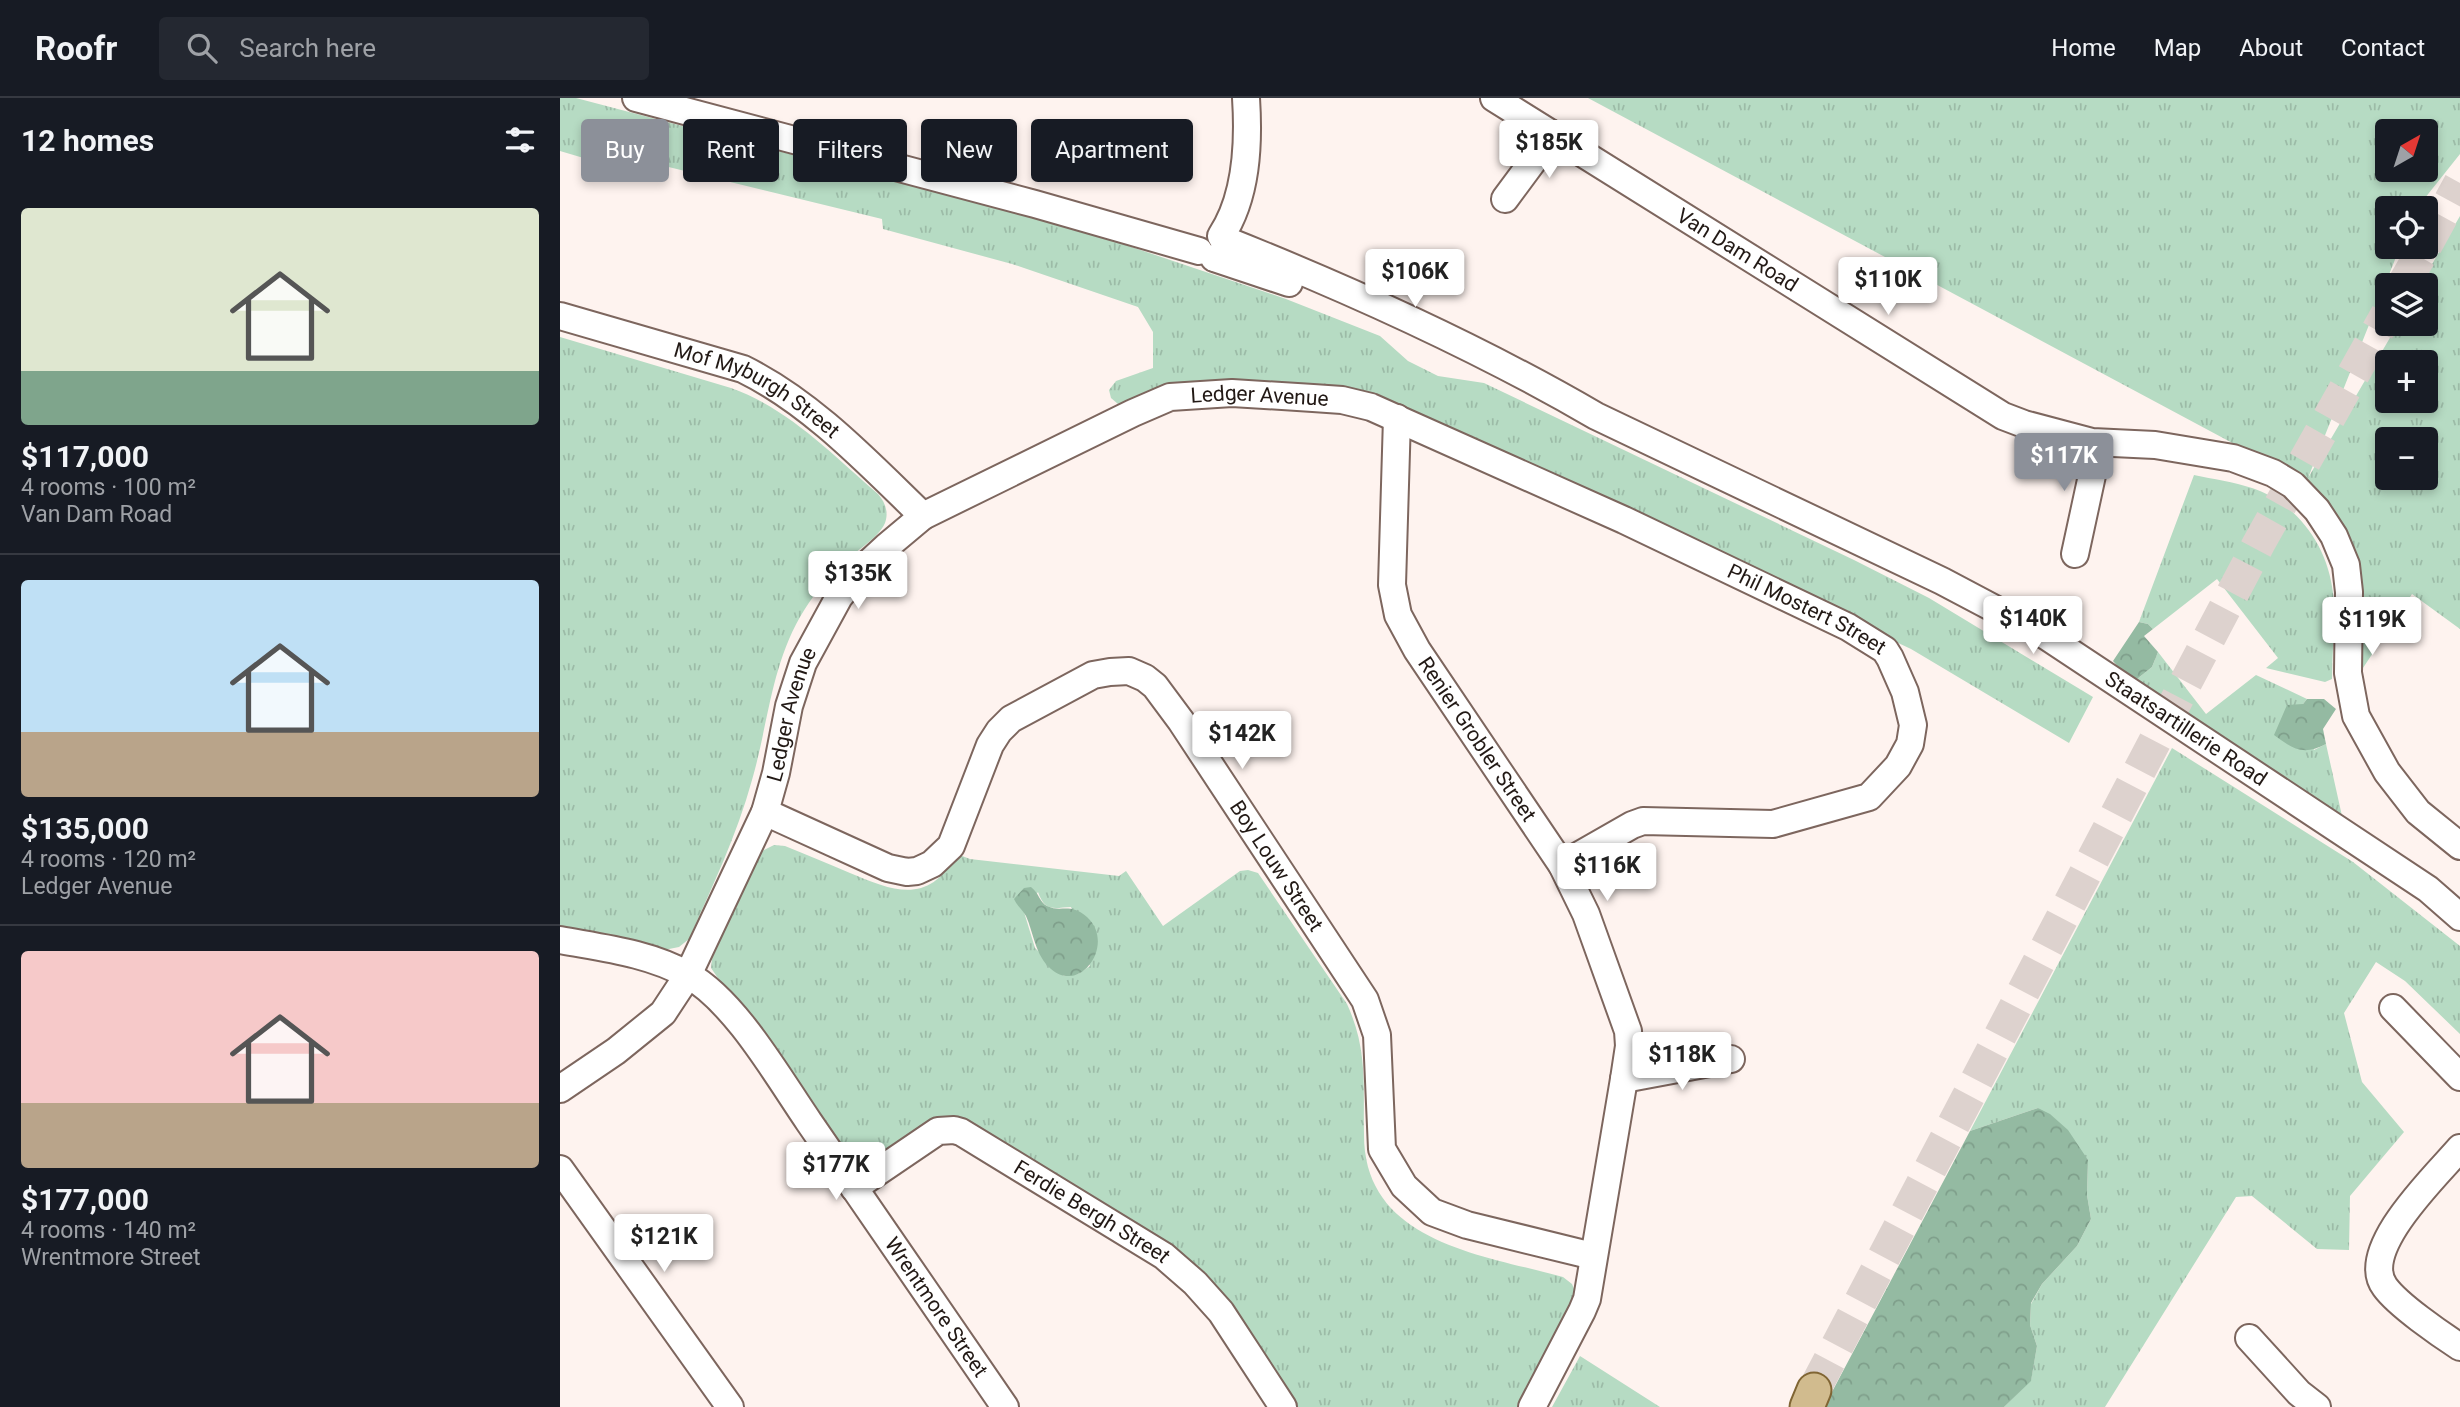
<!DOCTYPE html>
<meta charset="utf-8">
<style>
:root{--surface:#171b24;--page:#242831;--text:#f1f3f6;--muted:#9ea1a6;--line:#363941;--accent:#8c9099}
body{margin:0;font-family:Roboto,sans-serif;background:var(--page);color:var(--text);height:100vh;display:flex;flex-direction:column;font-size:26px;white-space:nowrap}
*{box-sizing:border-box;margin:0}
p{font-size:23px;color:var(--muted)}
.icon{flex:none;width:38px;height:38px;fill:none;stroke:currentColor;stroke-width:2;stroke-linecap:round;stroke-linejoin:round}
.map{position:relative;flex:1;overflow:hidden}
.details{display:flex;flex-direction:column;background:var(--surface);width:560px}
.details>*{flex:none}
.banner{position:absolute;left:21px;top:21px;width:665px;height:63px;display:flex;gap:14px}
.needle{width:46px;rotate:39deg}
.fabs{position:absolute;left:1815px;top:21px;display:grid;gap:14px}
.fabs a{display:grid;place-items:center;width:63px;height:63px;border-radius:7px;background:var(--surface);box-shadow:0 4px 10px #0003;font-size:35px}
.price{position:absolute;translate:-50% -60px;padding:0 16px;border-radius:7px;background:#fff;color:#222;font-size:23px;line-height:46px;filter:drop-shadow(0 2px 4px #0008)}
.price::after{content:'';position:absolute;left:50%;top:42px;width:21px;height:16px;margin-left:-10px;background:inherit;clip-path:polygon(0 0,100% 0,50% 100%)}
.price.selected{background:var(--accent);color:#fff}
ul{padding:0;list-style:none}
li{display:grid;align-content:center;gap:14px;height:371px;padding:0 21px}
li+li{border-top:2px solid var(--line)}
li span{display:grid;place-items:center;height:217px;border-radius:7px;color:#555}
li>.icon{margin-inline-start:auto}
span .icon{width:126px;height:126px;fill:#fffc;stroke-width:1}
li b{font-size:30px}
h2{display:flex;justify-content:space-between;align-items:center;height:84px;padding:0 21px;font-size:30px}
.chip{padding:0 24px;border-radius:7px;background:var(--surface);box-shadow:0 4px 10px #0003;font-size:24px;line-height:63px}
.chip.selected{background:var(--accent);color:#fff}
header{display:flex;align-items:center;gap:42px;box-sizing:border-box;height:98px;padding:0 35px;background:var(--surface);border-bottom:2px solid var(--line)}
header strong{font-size:33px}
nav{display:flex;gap:38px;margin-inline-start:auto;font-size:24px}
.search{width:490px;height:63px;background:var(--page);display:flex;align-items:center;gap:18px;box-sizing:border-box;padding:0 24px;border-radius:7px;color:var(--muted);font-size:26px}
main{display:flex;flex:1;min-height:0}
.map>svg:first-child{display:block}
</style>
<header>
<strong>Roofr</strong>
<div class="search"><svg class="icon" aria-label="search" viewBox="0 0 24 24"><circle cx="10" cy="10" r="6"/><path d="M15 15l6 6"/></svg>Search here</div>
<nav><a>Home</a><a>Map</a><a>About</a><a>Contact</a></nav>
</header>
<main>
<section class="details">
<h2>12 homes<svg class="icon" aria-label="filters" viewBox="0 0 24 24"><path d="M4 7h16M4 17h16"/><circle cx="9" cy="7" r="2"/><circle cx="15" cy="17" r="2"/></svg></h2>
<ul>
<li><span style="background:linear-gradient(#dfe7d0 75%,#7fa58c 0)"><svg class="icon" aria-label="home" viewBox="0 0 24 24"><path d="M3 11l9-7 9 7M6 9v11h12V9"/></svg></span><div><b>$117,000</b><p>4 rooms · 100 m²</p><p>Van Dam Road</p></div></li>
<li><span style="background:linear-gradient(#bfe0f5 70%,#b9a48a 0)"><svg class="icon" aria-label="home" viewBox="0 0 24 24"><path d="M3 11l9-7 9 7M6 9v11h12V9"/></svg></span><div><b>$135,000</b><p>4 rooms · 120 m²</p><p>Ledger Avenue</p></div></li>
<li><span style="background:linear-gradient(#f6c9c9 70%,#b9a48a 0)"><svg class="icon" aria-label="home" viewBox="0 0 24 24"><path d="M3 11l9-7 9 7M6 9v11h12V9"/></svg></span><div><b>$177,000</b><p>4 rooms · 140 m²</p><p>Wrentmore Street</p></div></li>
</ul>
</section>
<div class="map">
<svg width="1900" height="1309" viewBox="0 0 1900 1309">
<defs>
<pattern id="grass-tufts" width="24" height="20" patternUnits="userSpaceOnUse" patternTransform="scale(1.75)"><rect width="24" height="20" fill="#b6dbc3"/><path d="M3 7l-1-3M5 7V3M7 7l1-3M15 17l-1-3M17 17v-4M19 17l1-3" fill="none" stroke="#9cbba7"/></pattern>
<pattern id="forest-crowns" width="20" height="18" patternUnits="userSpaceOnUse" patternTransform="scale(1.75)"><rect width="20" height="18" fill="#94baa2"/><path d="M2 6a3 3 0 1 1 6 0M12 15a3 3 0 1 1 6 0" fill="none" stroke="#7f9f8b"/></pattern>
</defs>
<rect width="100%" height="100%" fill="#fef3ef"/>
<path fill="url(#grass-tufts)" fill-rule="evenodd" d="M 0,0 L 16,0 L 530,135 L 726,201 L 820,238 L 848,263 L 878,278 L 924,285 L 1294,462 L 1369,500 L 1533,599 L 1509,645 L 1351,551 L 843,312 L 566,304 L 558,306 L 551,300 L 549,292 L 556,283 L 593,270 L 593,234 L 578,209 L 452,166 L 323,131 L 322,121 L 84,63 L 64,72 L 0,53 Z
M 1028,0 L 1900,0 L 1900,56 L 1857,110 L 1827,110 L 1827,149 L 1840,149 L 1748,380 L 1838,226 L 1866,226 L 1866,187 L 1860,187 L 1900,118 L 1900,531 L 1852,496 L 1799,576 L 1796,476 L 1706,363 ZM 1827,33 L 1866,33 L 1866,72 L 1827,72 ZM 1827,264 L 1866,264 L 1866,303 L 1827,303 ZM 1827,341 L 1866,341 L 1866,380 L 1827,380 Z
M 0,239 L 171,290 C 228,310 273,357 318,396 C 325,404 329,414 325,425 C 318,441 295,453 283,465 C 266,481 251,500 240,519 C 211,570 208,627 192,682 C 177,737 152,789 129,841 L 119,849 L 104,852 L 0,830 Z
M 1634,377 C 1653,381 1674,384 1692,390 C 1737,405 1768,448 1773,495 C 1776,522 1772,553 1772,581 L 1765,584 L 1706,570 L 1718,560 L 1657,481 L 1593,531 L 1588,526 L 1579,524 Z
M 1598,554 L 1646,616 L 1696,577 L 1747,601 L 1743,606 L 1754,652 L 1766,646 L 1782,718 L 1639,629 L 1577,581 L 1592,569 Z
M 1612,650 L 1793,764 L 1900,848 L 1900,936 L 1845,883 L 1816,864 L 1784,915 L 1802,984 L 1844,1034 L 1790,1098 L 1789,1152 L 1757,1151 L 1692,1098 L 1676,1099 L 1545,1309 L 1444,1309 L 1471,1282 L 1477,1248 L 1470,1227 L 1471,1206 L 1482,1186 L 1517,1148 L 1531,1121 L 1527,1097 L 1528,1062 L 1478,1010 L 1410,1033 Z
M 214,747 L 225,748 C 247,757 269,766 290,775 C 335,794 369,807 397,756 L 410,761 L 559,778 L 566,773 L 603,828 L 680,773 L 688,772 L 698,775 L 787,906 C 808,952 803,987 804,1037 C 804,1145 924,1157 1003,1179 L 1012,1186 L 1017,1198 L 961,1309 L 731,1309 L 662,1204 L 375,1022 C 350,1031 324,1062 304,1067 C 296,1068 289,1066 283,1061 L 151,870 L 152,861 L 197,760 L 204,752 ZM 478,794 C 485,814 493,810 511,809 L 530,868 L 518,876 L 504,878 L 475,850 L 464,814 Z
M 1020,1258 L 1100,1309 L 992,1309 Z"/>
<path fill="url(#forest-crowns)" d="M 1579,524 L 1588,526 L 1593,531 L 1584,538 L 1598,554 L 1592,569 L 1577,581 L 1561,572 L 1553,563 Z
M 1747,601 L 1764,601 L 1776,611 L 1763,631 L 1766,646 C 1743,658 1733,651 1714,637 L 1727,607 L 1743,606 Z
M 471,789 C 479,795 480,805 487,808 C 501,815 510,804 527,819 C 556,845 521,897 491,871 C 475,857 474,836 466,818 C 462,811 457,808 454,801 L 464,790 Z
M 1478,1010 L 1490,1016 L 1508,1032 L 1528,1062 L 1527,1097 L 1531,1121 L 1517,1148 L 1482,1186 L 1471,1205 L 1470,1227 L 1477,1248 L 1471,1283 L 1444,1309 L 1264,1309 L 1410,1033 Z"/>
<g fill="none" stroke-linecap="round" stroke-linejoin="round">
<path stroke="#ddd2ce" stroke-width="33" stroke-dasharray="33 17" stroke-linecap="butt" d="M 1866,147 L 1900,85
M 1843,187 L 1865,149
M 1254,1292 L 1699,445 L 1827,216"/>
<g stroke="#7d665e" stroke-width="30">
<g id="minor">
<path d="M 76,0 L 475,106 L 639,153"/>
<path id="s1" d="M 934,0 L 1443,318 L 1464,326 L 1532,344 L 1595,347 L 1673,360 L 1713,375 L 1733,387 L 1757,412 L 1774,438 L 1786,467 L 1789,494 L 1788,575 L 1796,618 L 1827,674 L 1858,714 L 1900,748"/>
<path d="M 945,101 L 982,51 L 990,35"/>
<path d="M 661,138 C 687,99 689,46 686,0"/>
<path id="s2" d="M 663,141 C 791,192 916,248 1036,318 L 1382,483 L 1486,538 L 1868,791 L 1900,819"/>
<path d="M 654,160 L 729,185"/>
<path id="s3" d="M 0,218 L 183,271 C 252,305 308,365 363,418"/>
<path id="s4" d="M 837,320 L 832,487 L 838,517 L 857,552 L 1002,767 L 1026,816 L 1068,933 L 1069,948 L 1064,981 L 1027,1201 L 1022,1213 L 972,1309"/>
<path d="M 1515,456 L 1539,345"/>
<path id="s5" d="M 205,714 L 328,770 L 347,774 L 357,773 L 372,766 L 391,748 L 430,647 L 439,633 L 451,621 L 533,577 L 550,574 L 569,573 L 585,580 L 595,588 L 621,623 L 805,902 L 817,937 L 822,1051 L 844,1088 L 872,1114 L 907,1127 L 1033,1158"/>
<path id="s6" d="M 0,842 C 43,850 89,855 128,877 C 175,903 218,979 249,1024 C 314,1119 380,1214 445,1309"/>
<path d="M 1833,910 L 1900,979"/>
<path d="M 1064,981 L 1171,961"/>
<path id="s7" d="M 0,991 L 56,953 L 103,915 L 128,877 L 205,714 L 216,675 L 229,608 L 243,565 L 279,499 L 301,472 L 326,449 L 363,418 L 573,315 L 610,299 L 672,295 L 753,300 L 782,302 L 811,309 L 1064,422 L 1288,529 L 1325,552 L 1330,560 L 1345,594 L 1353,627 L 1350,646 L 1338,668 L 1309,699 L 1213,726 L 1083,723 L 1072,727 L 1002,767"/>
<path d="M 1900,1050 C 1878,1076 1797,1152 1825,1189 C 1838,1207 1880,1236 1900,1249"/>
<path d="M 0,1071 L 170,1309"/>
<path id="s8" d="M 294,1090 L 378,1033 L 394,1032 L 401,1034 L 604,1158 L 635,1185 L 661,1214 L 723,1309"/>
<path d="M 1689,1240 L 1739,1295 L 1757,1309"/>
</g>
</g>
<g stroke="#806533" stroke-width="37">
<path id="major" d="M 1247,1309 L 1254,1292"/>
</g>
<use href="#minor" stroke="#fff" stroke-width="26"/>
<use href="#major" stroke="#d1bb8e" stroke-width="33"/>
</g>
<g text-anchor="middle" stroke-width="5" stroke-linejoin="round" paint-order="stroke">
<g font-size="21" fill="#221915" stroke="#fff">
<text dy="7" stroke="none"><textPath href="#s1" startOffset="287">Van Dam Road</textPath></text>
<text dy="7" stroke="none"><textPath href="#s3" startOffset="212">Mof Myburgh Street</textPath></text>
<text dy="7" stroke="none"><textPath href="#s7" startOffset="1064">Ledger Avenue</textPath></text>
<text dy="7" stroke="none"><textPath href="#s7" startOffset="1657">Phil Mostert Street</textPath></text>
<text dy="7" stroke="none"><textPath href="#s7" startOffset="455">Ledger Avenue</textPath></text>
<text dy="7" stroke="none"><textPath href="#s2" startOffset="1082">Staatsartillerie Road</textPath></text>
<text dy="7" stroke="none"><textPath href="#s4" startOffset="345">Renier Grobler Street</textPath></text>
<text dy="7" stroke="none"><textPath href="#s5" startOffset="726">Boy Louw Street</textPath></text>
<text dy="7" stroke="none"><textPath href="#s8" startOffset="278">Ferdie Bergh Street</textPath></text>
<text dy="7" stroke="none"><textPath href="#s6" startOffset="550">Wrentmore Street</textPath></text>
</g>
</g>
</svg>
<div class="fabs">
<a><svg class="needle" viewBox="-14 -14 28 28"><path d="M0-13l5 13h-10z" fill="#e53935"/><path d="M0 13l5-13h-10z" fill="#9ea1a6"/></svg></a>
<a><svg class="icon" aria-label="locate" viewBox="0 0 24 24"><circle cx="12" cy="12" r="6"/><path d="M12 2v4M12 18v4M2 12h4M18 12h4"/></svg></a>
<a><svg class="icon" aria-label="layers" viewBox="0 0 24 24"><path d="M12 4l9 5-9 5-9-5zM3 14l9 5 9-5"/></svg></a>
<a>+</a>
<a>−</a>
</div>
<b class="price" style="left:989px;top:82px">$185K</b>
<b class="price" style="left:855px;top:211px">$106K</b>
<b class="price" style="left:1328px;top:219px">$110K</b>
<b class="price selected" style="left:1504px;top:395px">$117K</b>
<b class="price" style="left:298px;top:513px">$135K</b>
<b class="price" style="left:1473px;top:558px">$140K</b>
<b class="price" style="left:1812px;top:559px">$119K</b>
<b class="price" style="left:682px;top:673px">$142K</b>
<b class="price" style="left:1047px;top:805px">$116K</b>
<b class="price" style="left:1122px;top:994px">$118K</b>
<b class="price" style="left:276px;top:1104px">$177K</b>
<b class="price" style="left:104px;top:1176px">$121K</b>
<div class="banner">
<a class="chip selected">Buy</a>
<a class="chip">Rent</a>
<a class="chip">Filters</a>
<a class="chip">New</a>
<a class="chip">Apartment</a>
</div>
</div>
</main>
